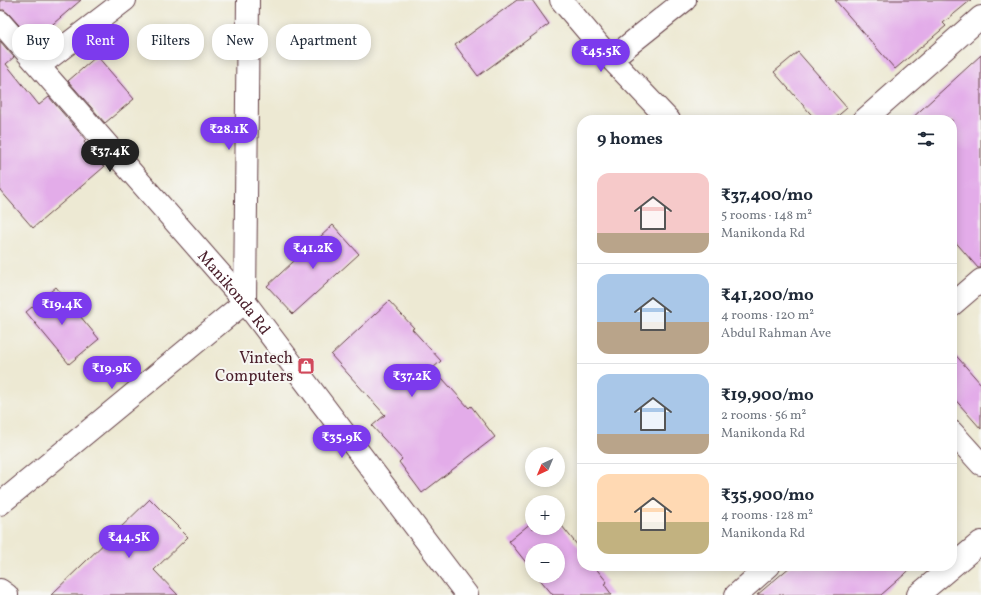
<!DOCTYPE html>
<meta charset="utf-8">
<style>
:root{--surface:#fff;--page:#f6f6f7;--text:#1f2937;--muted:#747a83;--line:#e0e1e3;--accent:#7c3aed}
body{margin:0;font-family:Vollkorn,serif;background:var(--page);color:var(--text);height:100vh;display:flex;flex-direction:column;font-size:15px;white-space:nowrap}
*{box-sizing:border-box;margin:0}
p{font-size:13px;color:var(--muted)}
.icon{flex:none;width:22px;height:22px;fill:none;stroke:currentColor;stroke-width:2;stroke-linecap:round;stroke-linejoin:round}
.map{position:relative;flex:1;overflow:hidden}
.drawer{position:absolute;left:577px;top:115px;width:380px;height:456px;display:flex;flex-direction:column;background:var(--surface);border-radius:16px;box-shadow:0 2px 10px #0003}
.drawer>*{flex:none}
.top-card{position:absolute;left:12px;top:24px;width:380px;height:36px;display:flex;gap:8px}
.needle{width:26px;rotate:224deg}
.controls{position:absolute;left:525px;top:447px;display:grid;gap:8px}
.controls a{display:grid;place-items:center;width:40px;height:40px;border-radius:50%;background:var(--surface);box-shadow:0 2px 10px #0003;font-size:20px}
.price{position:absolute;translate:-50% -34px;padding:0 9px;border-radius:14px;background:var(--accent);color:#fff;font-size:13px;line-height:26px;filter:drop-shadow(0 1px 2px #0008)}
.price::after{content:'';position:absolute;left:50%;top:24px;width:12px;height:9px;margin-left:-6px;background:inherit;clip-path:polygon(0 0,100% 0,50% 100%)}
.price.active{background:#222;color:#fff}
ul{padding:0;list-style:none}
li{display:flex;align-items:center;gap:12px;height:100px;padding:0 20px}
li+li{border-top:1px solid var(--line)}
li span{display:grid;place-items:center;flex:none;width:112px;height:80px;border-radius:12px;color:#555}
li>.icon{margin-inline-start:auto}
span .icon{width:48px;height:48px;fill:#fffc;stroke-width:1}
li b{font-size:17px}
h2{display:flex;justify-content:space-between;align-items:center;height:48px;padding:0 20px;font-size:17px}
.tag{padding:0 14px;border-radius:16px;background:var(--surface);box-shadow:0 2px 10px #0003;font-size:14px;line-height:36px}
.tag.active{background:var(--accent);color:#fff}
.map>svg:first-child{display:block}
</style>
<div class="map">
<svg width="981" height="595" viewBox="0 0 981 595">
<rect width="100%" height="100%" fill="#f6f6f2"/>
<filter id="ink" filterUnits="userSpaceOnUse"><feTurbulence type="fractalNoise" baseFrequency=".025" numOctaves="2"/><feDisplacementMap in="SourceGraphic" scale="8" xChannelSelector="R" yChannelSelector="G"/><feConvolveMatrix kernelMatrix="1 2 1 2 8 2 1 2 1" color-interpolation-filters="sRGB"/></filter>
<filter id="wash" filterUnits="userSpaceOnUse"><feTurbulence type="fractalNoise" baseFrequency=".012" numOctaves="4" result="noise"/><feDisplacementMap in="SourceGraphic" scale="16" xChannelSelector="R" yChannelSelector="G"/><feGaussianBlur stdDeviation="0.9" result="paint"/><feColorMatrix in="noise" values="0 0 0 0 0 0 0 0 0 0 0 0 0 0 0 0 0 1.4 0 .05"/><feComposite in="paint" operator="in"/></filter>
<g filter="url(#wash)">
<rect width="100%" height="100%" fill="#ede9d3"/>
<g id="blocks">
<path fill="#e3ace9" d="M 0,0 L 81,0 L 33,41 L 9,14 L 4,10 L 0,10 Z
M 517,0 L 532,0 L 549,24 L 478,76 L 455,45 Z
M 835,0 L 971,0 L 943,23 L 946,26 L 895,69 Z
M 0,41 L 14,57 L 6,64 L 39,105 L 49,97 L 86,140 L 84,142 L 104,167 L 33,228 L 0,190 Z
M 798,52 L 847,108 L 833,120 L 816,120 L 774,72 Z
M 981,55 L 981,268 L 978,268 L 952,238 L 952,120 L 910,120 Z
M 97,56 L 134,99 L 105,123 L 68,81 Z
M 333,225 L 359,254 L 293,314 L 267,286 Z
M 56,287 L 99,339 L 69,364 L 26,312 Z
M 389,301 L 414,328 L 412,329 L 441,361 L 433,368 L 469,408 L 471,406 L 495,437 L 422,493 L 399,462 L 402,459 L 372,426 L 385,415 L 331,355 Z
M 952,351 L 981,384 L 981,429 L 952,396 Z
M 150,499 L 188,537 L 154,570 L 178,595 L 51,595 Z
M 558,521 L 582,551 L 582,566 L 594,566 L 607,582 L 604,584 L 612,595 L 553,595 L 537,576 L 558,576 L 558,550 L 532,550 L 532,570 L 509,541 L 532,522 L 532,528 L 558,528 Z
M 791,566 L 914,566 L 881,595 L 757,595 Z"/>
</g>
</g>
<g filter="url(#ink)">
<use href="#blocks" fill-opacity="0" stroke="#623d44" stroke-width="1"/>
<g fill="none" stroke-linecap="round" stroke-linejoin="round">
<g stroke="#623d44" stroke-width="24">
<g id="minor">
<path d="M 561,0 L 611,59 L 669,120"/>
<path id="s1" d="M 0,22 L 245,302 L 467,595"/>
<path d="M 611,59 L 685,0"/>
<path d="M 39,66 L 125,0"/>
<path d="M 864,120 L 981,17"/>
<path d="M 245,302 L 248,0"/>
<path d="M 952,305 L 981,280"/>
<path d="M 952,432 L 981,464"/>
<path d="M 0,504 L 245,302"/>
<path d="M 0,590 L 7,595"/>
<path d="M 736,595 L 769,566"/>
<path d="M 918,595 L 981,542"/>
</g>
</g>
<use href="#minor" stroke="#fff" stroke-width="22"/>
</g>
</g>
<defs>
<g id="shop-square" transform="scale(0.9)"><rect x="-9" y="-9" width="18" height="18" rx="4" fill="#d1495b" stroke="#f6f6f2"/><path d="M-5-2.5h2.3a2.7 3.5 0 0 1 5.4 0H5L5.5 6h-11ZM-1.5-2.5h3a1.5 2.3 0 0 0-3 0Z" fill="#fff"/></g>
</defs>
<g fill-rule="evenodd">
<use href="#shop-square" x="306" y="366"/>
</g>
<g text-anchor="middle" stroke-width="4" stroke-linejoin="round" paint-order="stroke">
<g font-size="16" fill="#4a1f2b" stroke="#f6f6f2">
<text dy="6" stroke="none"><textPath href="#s1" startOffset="358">Manikonda Rd</textPath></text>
</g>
<g font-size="16" fill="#4a1f2b" stroke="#f6f6f2" text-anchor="end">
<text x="293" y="363">Vintech<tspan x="293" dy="18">Computers</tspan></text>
</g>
</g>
</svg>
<div class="controls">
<a><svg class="needle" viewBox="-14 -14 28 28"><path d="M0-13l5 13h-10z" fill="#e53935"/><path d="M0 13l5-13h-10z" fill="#747a83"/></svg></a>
<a>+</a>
<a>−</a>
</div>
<b class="price" style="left:601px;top:73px">₹45.5K</b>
<b class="price" style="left:229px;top:151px">₹28.1K</b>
<b class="price active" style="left:110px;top:173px">₹37.4K</b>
<b class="price" style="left:313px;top:270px">₹41.2K</b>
<b class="price" style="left:62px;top:326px">₹19.4K</b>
<b class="price" style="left:112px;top:390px">₹19.9K</b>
<b class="price" style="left:412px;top:398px">₹37.2K</b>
<b class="price" style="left:342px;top:459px">₹35.9K</b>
<b class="price" style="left:129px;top:559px">₹44.5K</b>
<div class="top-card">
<a class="tag">Buy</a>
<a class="tag active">Rent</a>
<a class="tag">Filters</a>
<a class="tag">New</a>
<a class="tag">Apartment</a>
</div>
<section class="drawer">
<h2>9 homes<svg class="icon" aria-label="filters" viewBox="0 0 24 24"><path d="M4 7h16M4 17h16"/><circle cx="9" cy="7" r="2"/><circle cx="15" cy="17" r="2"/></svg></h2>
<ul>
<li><span style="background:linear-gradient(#f6c9c9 75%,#b9a48a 0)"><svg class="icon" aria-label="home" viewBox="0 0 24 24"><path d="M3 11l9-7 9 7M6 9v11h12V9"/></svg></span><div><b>₹37,400/mo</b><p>5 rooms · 148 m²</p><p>Manikonda Rd</p></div></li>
<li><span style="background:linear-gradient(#a9c7e8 60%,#b9a48a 0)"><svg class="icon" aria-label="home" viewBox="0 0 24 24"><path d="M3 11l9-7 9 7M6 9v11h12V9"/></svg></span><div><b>₹41,200/mo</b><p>4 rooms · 120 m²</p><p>Abdul Rahman Ave</p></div></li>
<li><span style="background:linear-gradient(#a9c7e8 75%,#b9a48a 0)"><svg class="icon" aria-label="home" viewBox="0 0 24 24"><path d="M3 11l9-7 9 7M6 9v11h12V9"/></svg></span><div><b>₹19,900/mo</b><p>2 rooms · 56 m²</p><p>Manikonda Rd</p></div></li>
<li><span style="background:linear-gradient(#ffd9b3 60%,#c2b280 0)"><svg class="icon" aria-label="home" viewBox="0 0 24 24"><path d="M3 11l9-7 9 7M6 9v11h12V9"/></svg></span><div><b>₹35,900/mo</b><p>4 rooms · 128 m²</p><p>Manikonda Rd</p></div></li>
</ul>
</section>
</div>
